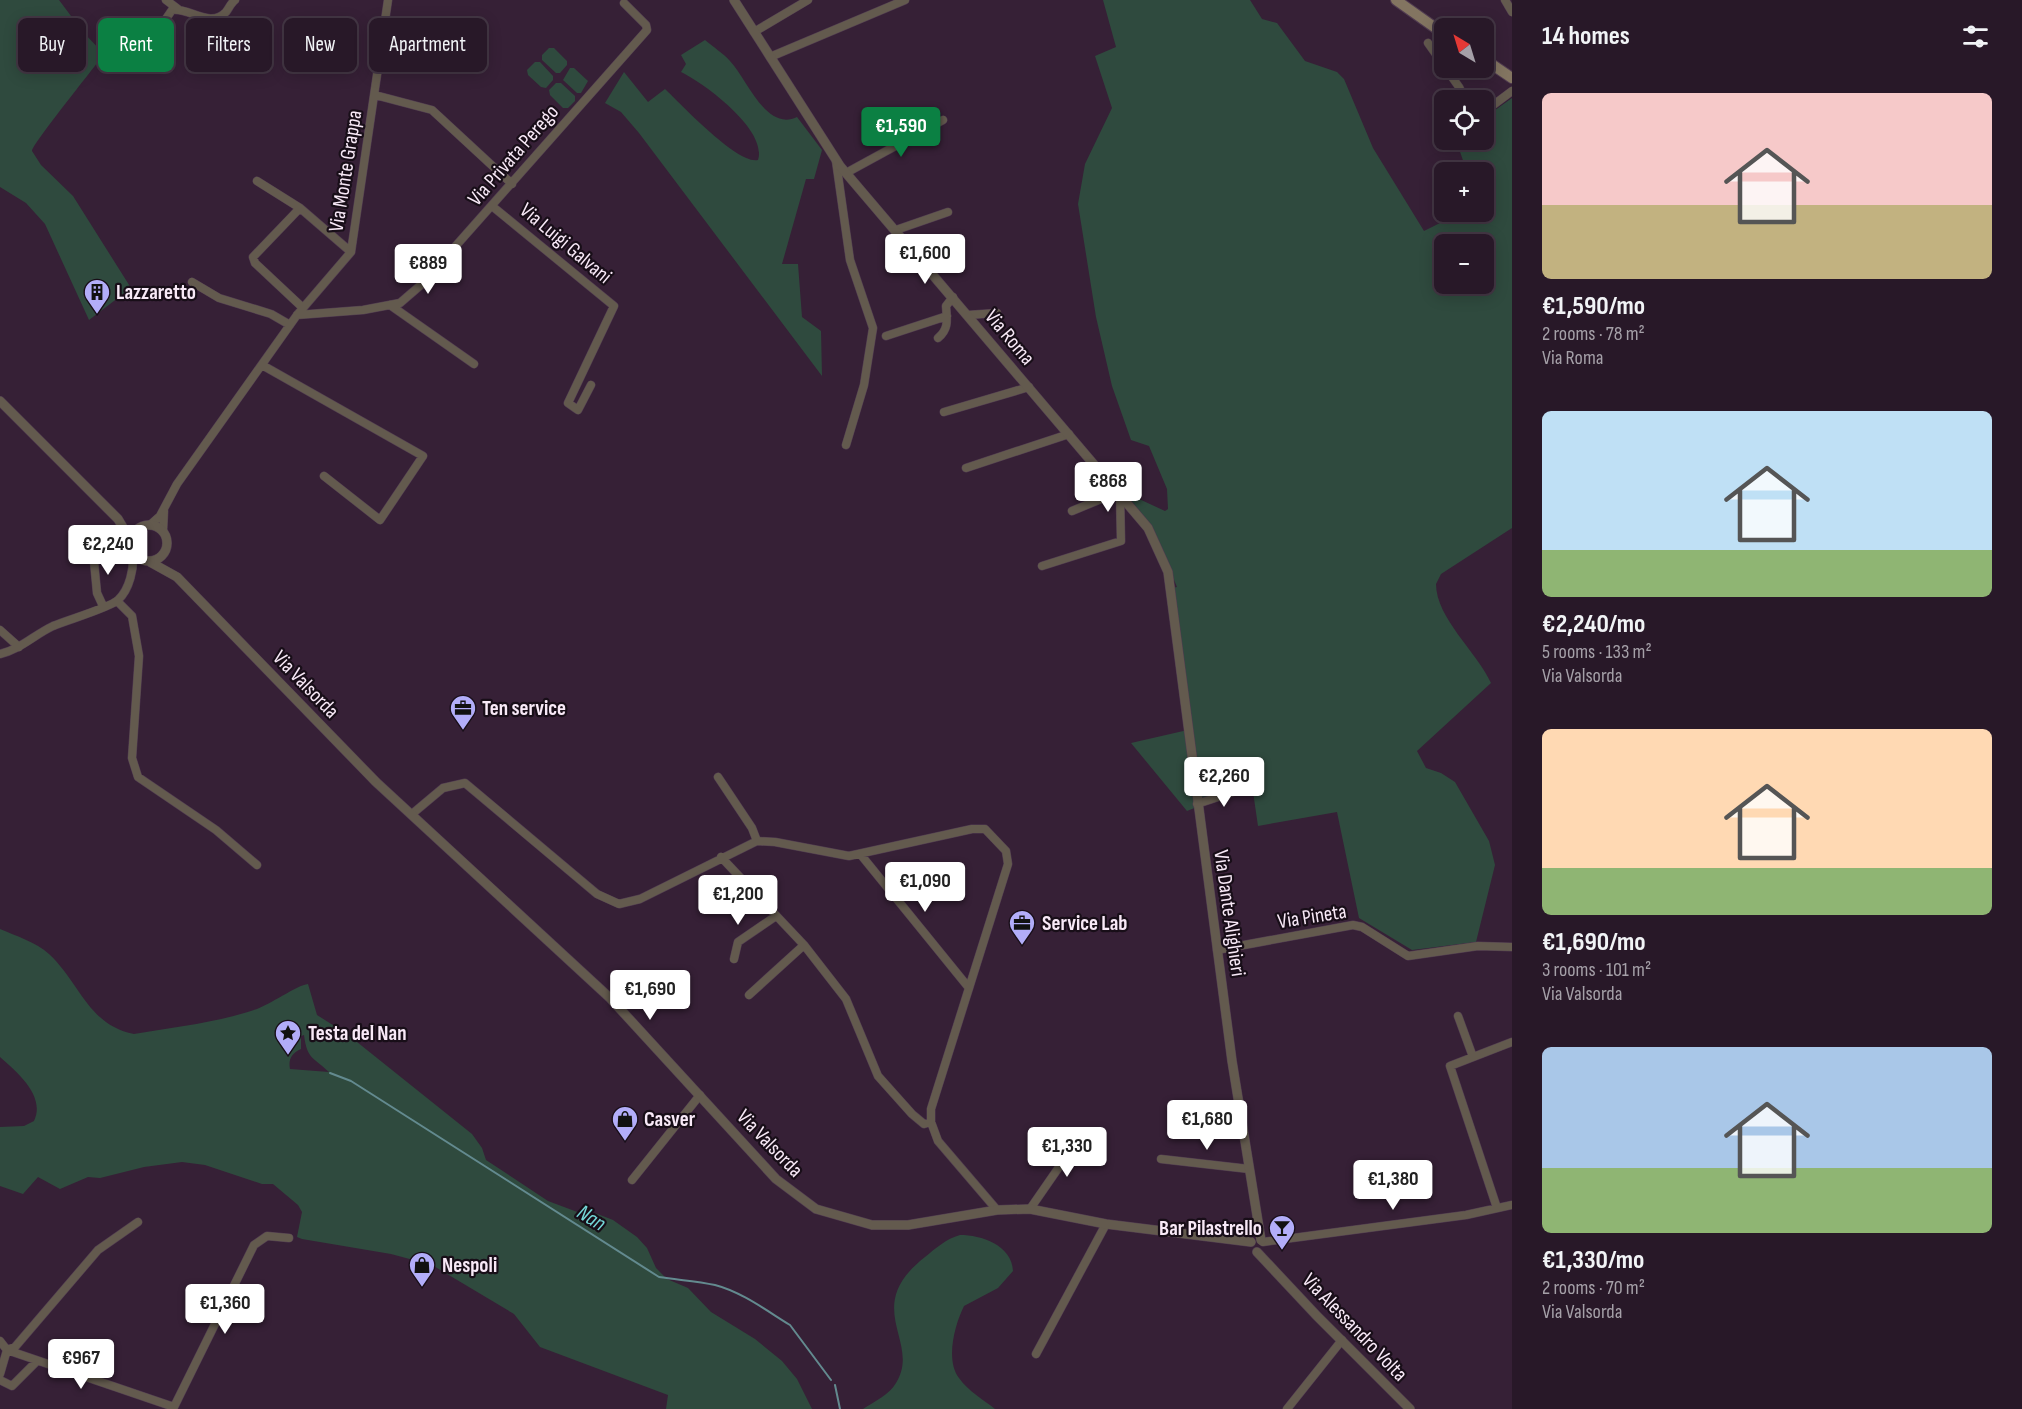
<!DOCTYPE html>
<meta charset="utf-8">
<style>
:root{--surface:#281828;--page:#302130;--text:#f1f3f6;--muted:#a5a0a8;--line:#443745;--accent:#0b8043}
body{margin:0;font-family:"Sofia Sans Condensed",sans-serif;background:var(--page);color:var(--text);height:100vh;display:flex;flex-direction:column;font-size:22px;white-space:nowrap}
*{box-sizing:border-box;margin:0}
p{font-size:20px;color:var(--muted)}
.icon{flex:none;width:33px;height:33px;fill:none;stroke:currentColor;stroke-width:2;stroke-linecap:round;stroke-linejoin:round}
.map{position:relative;flex:1;overflow:hidden}
.side{display:flex;flex-direction:column;background:var(--surface);width:510px}
.side>*{flex:none}
.top-card{position:absolute;left:18px;top:18px;width:570px;height:54px;display:flex;gap:12px}
.needle{width:39px;rotate:322deg}
.buttons{position:absolute;left:1434px;top:18px;display:grid;gap:12px}
.buttons a{display:grid;place-items:center;width:60px;height:60px;border-radius:9px;background:var(--surface);box-shadow:0 3px 15px #0003,0 0 0 2px var(--line);font-size:30px}
.price{position:absolute;translate:-50% -51px;padding:0 14px;border-radius:6px;background:#fff;color:#222;font-size:20px;line-height:39px;filter:drop-shadow(0 2px 3px #0008)}
.price::after{content:'';position:absolute;left:50%;top:36px;width:18px;height:14px;margin-left:-9px;background:inherit;clip-path:polygon(0 0,100% 0,50% 100%)}
.price.on{background:var(--accent);color:#fff}
ul{padding:0;list-style:none}
li{display:grid;align-content:center;gap:12px;height:318px;padding:0 30px}
li span{display:grid;place-items:center;height:186px;border-radius:9px;color:#555}
li>.icon{margin-inline-start:auto}
span .icon{width:108px;height:108px;fill:#fffc;stroke-width:1}
li b{font-size:26px}
h2{display:flex;justify-content:space-between;align-items:center;height:72px;padding:0 30px;font-size:26px}
.tag{padding:0 21px;border-radius:9px;background:var(--surface);box-shadow:0 3px 15px #0003,0 0 0 2px var(--line);font-size:21px;line-height:54px}
.tag.on{background:var(--accent);color:#fff}
main{display:flex;flex:1;min-height:0}
.map>svg:first-child{display:block}
</style>
<main>
<div class="map">
<svg width="1512" height="1409" viewBox="0 0 1512 1409">
<rect width="100%" height="100%" fill="#362036"/>
<path fill="#2f4a3e" fill-rule="evenodd" d="M 0,0 L 59,0 L 83,32 L 104,54 C 94,68 33,143 32,151 L 41,165 L 73,196 L 131,288 L 89,320 L 45,224 L 26,203 L 0,187 Z
M 1103,0 L 1250,0 L 1262,19 L 1277,23 L 1305,61 L 1337,72 L 1344,79 L 1373,148 L 1424,231 L 1462,212 L 1484,212 L 1484,172 L 1467,172 L 1456,140 L 1484,140 L 1484,118 L 1512,98 L 1512,528 L 1441,574 L 1436,584 C 1436,618 1477,652 1491,683 L 1417,751 L 1426,768 L 1441,773 L 1455,782 L 1489,841 L 1495,865 L 1476,942 L 1412,950 L 1359,918 L 1337,812 L 1258,826 L 1252,785 L 1187,811 L 1131,743 L 1192,729 L 1171,588 L 1177,587 L 1151,525 L 1124,492 L 1165,511 L 1168,509 L 1167,489 L 1149,446 L 1131,440 L 1112,386 L 1096,317 L 1078,204 L 1085,164 L 1112,108 L 1095,56 L 1116,47 ZM 1444,244 L 1484,244 L 1484,284 L 1444,284 Z
M 705,40 C 713,47 723,53 730,61 C 747,79 766,132 797,117 L 822,150 L 814,179 L 806,179 L 782,264 L 798,264 L 802,317 L 821,331 L 822,376 L 639,133 L 621,112 L 605,103 L 624,72 L 648,102 L 665,89 C 681,104 738,165 758,160 C 768,130 704,83 681,72 L 686,64 L 681,55 Z
M 549,48 L 554,48 L 567,61 L 567,65 L 560,73 L 556,73 L 542,60 L 542,55 Z
M 535,62 L 540,62 L 553,76 L 553,80 L 546,88 L 541,87 L 528,75 L 527,70 Z
M 570,68 L 574,68 L 588,81 L 581,93 L 577,93 L 563,80 Z
M 556,83 L 561,83 L 575,96 L 575,101 L 568,108 L 563,108 L 550,95 L 549,90 Z
M 0,929 C 16,936 36,942 49,954 C 80,983 88,1025 134,1034 C 174,1027 215,1023 254,1010 C 270,1005 297,985 308,984 L 317,1015 L 347,1034 L 472,1134 L 482,1148 L 486,1160 L 548,1201 L 580,1213 L 595,1213 L 613,1220 L 637,1237 L 647,1248 L 656,1268 L 667,1279 L 688,1288 L 711,1312 L 755,1339 L 782,1361 L 797,1379 L 812,1409 L 666,1409 L 668,1395 L 540,1347 L 514,1314 L 432,1265 L 391,1254 L 302,1239 L 297,1237 L 302,1212 L 298,1205 L 273,1184 L 262,1184 L 205,1165 L 182,1162 L 144,1167 L 100,1178 L 88,1177 L 60,1189 L 38,1177 L 23,1194 L 0,1186 L 0,1127 L 24,1126 L 34,1121 C 46,1096 17,1072 0,1057 ZM 304,1035 C 307,1059 313,1057 329,1072 L 290,1069 C 288,1059 292,1053 301,1049 L 301,1036 Z
M 960,1235 C 981,1235 1012,1245 1013,1271 L 998,1288 L 964,1306 C 955,1324 945,1360 959,1378 C 968,1391 984,1400 995,1409 L 863,1409 C 874,1402 890,1394 896,1383 C 922,1341 860,1308 925,1257 C 936,1248 946,1239 960,1235 Z"/>
<g fill="none" stroke-linecap="round" stroke-linejoin="round">
<path stroke="#638a8f" stroke-width="2" d="M 330,1073 L 351,1081 L 659,1277 C 678,1280 697,1281 715,1285 C 742,1292 767,1311 790,1325 L 831,1380
M 835,1385 L 840,1409"/>
<g stroke="#513c51" stroke-width="9">
<path id="minor" d="M 166,0 L 178,9
M 1505,0 L 1512,12
M 754,32 L 808,0
M 1428,43 L 1459,87 L 1465,100
M 770,57 L 905,0
M 135,64 L 172,10 C 189,7 210,29 226,12 C 229,8 231,3 235,0
M 375,95 L 432,110 L 512,184
M 1484,112 L 1512,91
M 836,161 L 850,260 L 873,328 L 864,385 L 846,445
M 846,173 L 943,120
M 257,181 L 300,208
M 492,206 L 614,306 L 568,403 L 578,410 L 591,385
M 896,230 L 948,212
M 192,282 L 219,298 L 271,314 L 290,325
M 390,305 L 474,364
M 303,308 L 255,263 L 253,257 L 300,208 L 351,252
M 297,315 L 363,310 L 400,303 L 422,284 L 647,30 L 646,25 L 624,3
M 968,315 L 997,313
M 886,336 L 947,316
M 938,338 C 949,329 947,320 946,306 L 953,297
M 262,365 L 423,456 L 380,520 L 324,476
M 944,412 L 1029,387
M 966,468 L 1069,434
M 1072,511 L 1118,492
M 150,525 L 160,516 L 177,484 L 297,315 L 351,252 L 388,0
M 163,531 L 164,511
M 93,551 L 97,593 L 103,606
M 1042,566 L 1121,541 L 1120,494
M 117,601 L 132,616 L 139,656 L 132,758 L 138,777 L 216,830 L 257,865
M 0,630 L 19,647
M 0,654 C 21,649 34,635 53,626 C 67,620 109,608 118,600 C 130,589 134,568 133,553
M 718,777 L 752,828 L 757,841
M 1197,804 L 1242,789
M 412,814 L 443,788 L 465,783 L 597,894 L 619,904 L 640,899 L 757,841 L 775,842 L 849,856 L 972,829 L 985,829 L 1006,851 L 1008,864 L 931,1109 L 931,1122
M 861,855 L 969,988
M 721,857 L 804,945 L 846,999 L 878,1076 L 912,1114 L 924,1124 L 931,1122 L 938,1141 L 997,1210
M 1217,950 L 1353,925 L 1362,927 L 1408,956 L 1478,946 L 1512,947
M 734,959 L 738,942 L 776,916
M 749,995 L 804,945
M 1458,1016 L 1473,1057
M 1161,1159 L 1249,1169
M 632,1180 L 700,1095
M 1497,1208 L 1450,1066 L 1512,1042
M 1030,1209 L 1066,1157 L 1089,1135
M 1263,1242 L 1466,1215 L 1512,1205
M 0,1341 L 7,1350
M 7,1350 L 174,1407 L 254,1245 L 267,1236 L 289,1238
M 7,1350 L 15,1347 L 98,1250 L 138,1222
M 1036,1354 L 1106,1224
M 0,1374 L 7,1350
M 0,1380 L 12,1386 L 36,1362
M 1287,1409 L 1342,1340"/>
</g>
<g stroke="#513c51" stroke-width="10">
<path id="tertiary" d="M 734,0 L 840,166 L 1148,528 L 1168,572 L 1232,1061 L 1261,1240
M 0,401 L 118,519 L 131,541
M131 543a18 18 0 1 1 36 0a18 18 0 1 1-36 0Z
M 150,562 L 177,577 L 376,782 L 610,998 L 776,1179 L 816,1209 L 872,1225 L 908,1225 L 997,1210 L 1030,1209 L 1106,1224 L 1251,1242
M 1257,1252 L 1317,1316 L 1410,1409"/>
</g>
<g stroke="#513c51" stroke-width="12">
<path id="secondary" d="M 1396,0 L 1444,34
M 1484,59 L 1512,78"/>
</g>
<use href="#minor" stroke="#635a4e" stroke-width="8"/>
<use href="#tertiary" stroke="#635a4e" stroke-width="9"/>
<use href="#secondary" stroke="#837561" stroke-width="10"/>
</g>
<defs>
<g id="building-pin" transform="scale(1.35)"><path d="M0 17L-7.5 6A9.5 9.5 0 1 1 7.5 6Z" fill="#b2adf9" stroke="#180e18"/><path d="M-4-6H4V6H1V3H-1V6H-4ZM-2.5-4.3h1.7v1.8h-1.7ZM.8-4.3h1.7v1.8H.8ZM-2.5-1h1.7V.8h-1.7ZM.8-1h1.7V.8H.8Z" fill="#111"/></g>
<g id="office-pin" transform="scale(1.35)"><path d="M0 17L-7.5 6A9.5 9.5 0 1 1 7.5 6Z" fill="#b2adf9" stroke="#180e18"/><path d="M-6-3h4V-5.5h4V-3h4V5H-6ZM-1-4.5V-3h2v-1.5ZM-6 0V1H6V0Z" fill="#111"/></g>
<g id="sight-pin" transform="scale(1.35)"><path d="M0 17L-7.5 6A9.5 9.5 0 1 1 7.5 6Z" fill="#b2adf9" stroke="#180e18"/><path d="M0-6L1.8-2.2L6-1.7L2.9 1.2L3.7 5.4L0 3.3L-3.7 5.4L-2.9 1.2L-6-1.7L-1.8-2.2Z" fill="#111"/></g>
<g id="shop-pin" transform="scale(1.35)"><path d="M0 17L-7.5 6A9.5 9.5 0 1 1 7.5 6Z" fill="#b2adf9" stroke="#180e18"/><path d="M-5-2.5h2.3a2.7 3.5 0 0 1 5.4 0H5L5.5 6h-11ZM-1.5-2.5h3a1.5 2.3 0 0 0-3 0Z" fill="#111"/></g>
<g id="bar-pin" transform="scale(1.35)"><path d="M0 17L-7.5 6A9.5 9.5 0 1 1 7.5 6Z" fill="#b2adf9" stroke="#180e18"/><path d="M-6-5H6L.8 .8V4.5H3.5V6h-7V4.5H-.8V.8Z" fill="#111"/></g>
</defs>
<g fill-rule="evenodd">
<use href="#building-pin" x="97" y="292"/>
<use href="#office-pin" x="463" y="708"/>
<use href="#office-pin" x="1022" y="923"/>
<use href="#sight-pin" x="288" y="1033"/>
<use href="#shop-pin" x="625" y="1119"/>
<use href="#bar-pin" x="1282" y="1228"/>
<use href="#shop-pin" x="422" y="1265"/>
</g>
<g text-anchor="middle" stroke-width="4.5" stroke-linejoin="round" paint-order="stroke">
<g font-size="21" fill="#f8e9f7" stroke="#180e18">
<text transform="translate(513 155) rotate(-49)" y="7">Via Privata Perego</text>
<text transform="translate(345 171) rotate(-81)" y="7">Via Monte Grappa</text>
<text transform="translate(566 243) rotate(40)" y="7">Via Luigi Galvani</text>
<text transform="translate(1010 337) rotate(50)" y="7">Via Roma</text>
<text transform="translate(306 684) rotate(46)" y="7">Via Valsorda</text>
<text transform="translate(1230 913) rotate(82)" y="7">Via Dante Alighieri</text>
<text transform="translate(1312 916) rotate(-9)" y="7">Via Pineta</text>
<text transform="translate(770 1143) rotate(46)" y="7">Via Valsorda</text>
<text transform="translate(1355 1327) rotate(46)" y="7">Via Alessandro Volta</text>
</g>
<g font-size="21" font-weight="bold" fill="#f8e9f7" stroke="#180e18" text-anchor="start">
<text x="116" y="299">Lazzaretto</text>
<text x="482" y="715">Ten service</text>
<text x="1042" y="930">Service Lab</text>
<text x="308" y="1040">Testa del Nan</text>
<text x="644" y="1126">Casver</text>
<text x="1262" y="1235" text-anchor="end">Bar Pilastrello</text>
<text x="442" y="1272">Nespoli</text>
</g>
<g font-size="22" font-style="italic" fill="#74d7d7" stroke="#180e18">
<text transform="translate(592 1217) rotate(32)" y="8">Nan</text>
</g>
</g>
</svg>
<div class="buttons">
<a><svg class="needle" viewBox="-14 -14 28 28"><path d="M0-13l5 13h-10z" fill="#e53935"/><path d="M0 13l5-13h-10z" fill="#a5a0a8"/></svg></a>
<a><svg class="icon" aria-label="locate" viewBox="0 0 24 24"><circle cx="12" cy="12" r="6"/><path d="M12 2v4M12 18v4M2 12h4M18 12h4"/></svg></a>
<a>+</a>
<a>−</a>
</div>
<b class="price on" style="left:901px;top:158px">€1,590</b>
<b class="price" style="left:925px;top:285px">€1,600</b>
<b class="price" style="left:428px;top:295px">€889</b>
<b class="price" style="left:1108px;top:513px">€868</b>
<b class="price" style="left:108px;top:576px">€2,240</b>
<b class="price" style="left:1224px;top:808px">€2,260</b>
<b class="price" style="left:925px;top:913px">€1,090</b>
<b class="price" style="left:738px;top:926px">€1,200</b>
<b class="price" style="left:650px;top:1021px">€1,690</b>
<b class="price" style="left:1207px;top:1151px">€1,680</b>
<b class="price" style="left:1067px;top:1178px">€1,330</b>
<b class="price" style="left:1393px;top:1211px">€1,380</b>
<b class="price" style="left:225px;top:1335px">€1,360</b>
<b class="price" style="left:81px;top:1390px">€967</b>
<div class="top-card">
<a class="tag">Buy</a>
<a class="tag on">Rent</a>
<a class="tag">Filters</a>
<a class="tag">New</a>
<a class="tag">Apartment</a>
</div>
</div>
<section class="side">
<h2>14 homes<svg class="icon" aria-label="filters" viewBox="0 0 24 24"><path d="M4 7h16M4 17h16"/><circle cx="9" cy="7" r="2"/><circle cx="15" cy="17" r="2"/></svg></h2>
<ul>
<li><span style="background:linear-gradient(#f6c9c9 60%,#c2b280 0)"><svg class="icon" aria-label="home" viewBox="0 0 24 24"><path d="M3 11l9-7 9 7M6 9v11h12V9"/></svg></span><div><b>€1,590/mo</b><p>2 rooms · 78 m²</p><p>Via Roma</p></div></li>
<li><span style="background:linear-gradient(#bfe0f5 75%,#8fb573 0)"><svg class="icon" aria-label="home" viewBox="0 0 24 24"><path d="M3 11l9-7 9 7M6 9v11h12V9"/></svg></span><div><b>€2,240/mo</b><p>5 rooms · 133 m²</p><p>Via Valsorda</p></div></li>
<li><span style="background:linear-gradient(#ffd9b3 75%,#8fb573 0)"><svg class="icon" aria-label="home" viewBox="0 0 24 24"><path d="M3 11l9-7 9 7M6 9v11h12V9"/></svg></span><div><b>€1,690/mo</b><p>3 rooms · 101 m²</p><p>Via Valsorda</p></div></li>
<li><span style="background:linear-gradient(#a9c7e8 65%,#8fb573 0)"><svg class="icon" aria-label="home" viewBox="0 0 24 24"><path d="M3 11l9-7 9 7M6 9v11h12V9"/></svg></span><div><b>€1,330/mo</b><p>2 rooms · 70 m²</p><p>Via Valsorda</p></div></li>
</ul>
</section>
</main>
